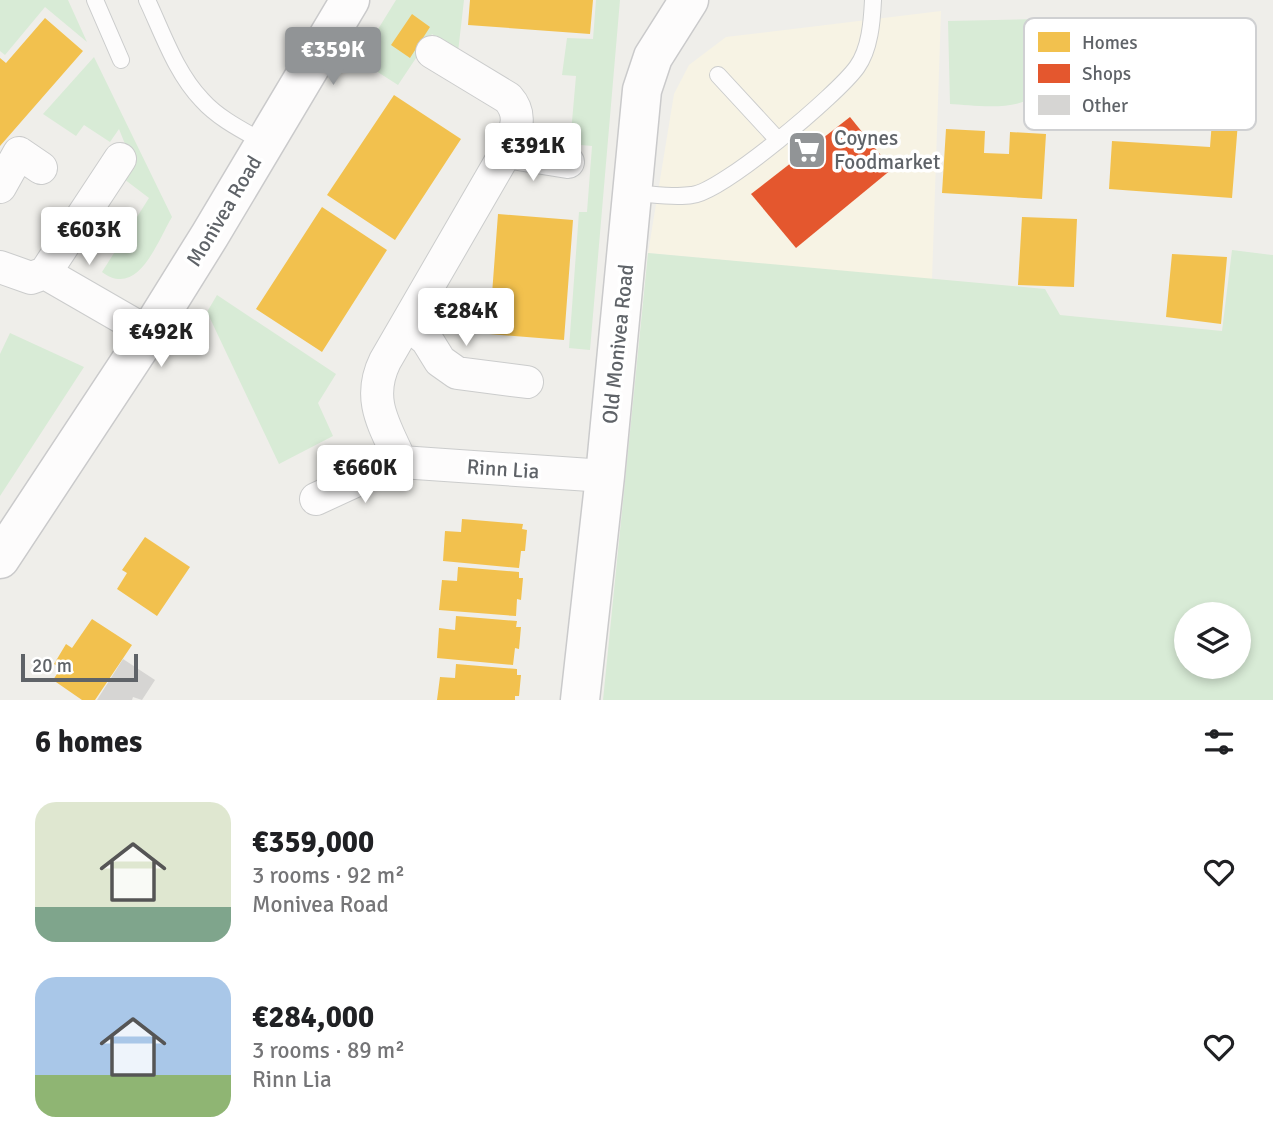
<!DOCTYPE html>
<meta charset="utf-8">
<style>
:root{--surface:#fff;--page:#f6f6f6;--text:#202124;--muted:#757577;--accent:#919496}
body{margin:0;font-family:Signika,sans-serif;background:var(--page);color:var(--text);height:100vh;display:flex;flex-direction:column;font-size:26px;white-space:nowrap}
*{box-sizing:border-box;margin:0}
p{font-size:23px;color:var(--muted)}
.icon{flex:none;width:38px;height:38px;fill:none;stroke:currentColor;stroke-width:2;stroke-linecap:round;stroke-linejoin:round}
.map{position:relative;height:700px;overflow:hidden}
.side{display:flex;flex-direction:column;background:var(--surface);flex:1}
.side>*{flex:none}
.fabs{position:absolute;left:1174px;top:602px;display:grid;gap:14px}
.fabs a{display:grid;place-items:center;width:77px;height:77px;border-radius:50%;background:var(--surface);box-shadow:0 4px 10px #0003;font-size:35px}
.scale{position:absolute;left:21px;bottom:18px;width:117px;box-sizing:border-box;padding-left:7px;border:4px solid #5f6368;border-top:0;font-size:19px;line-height:24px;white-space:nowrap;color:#5f6368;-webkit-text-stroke:5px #fff;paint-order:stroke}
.price{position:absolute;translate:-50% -60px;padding:0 16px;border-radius:7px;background:#fff;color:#222;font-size:23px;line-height:46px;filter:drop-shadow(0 2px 4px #0008)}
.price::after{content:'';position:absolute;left:50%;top:42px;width:21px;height:16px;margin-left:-10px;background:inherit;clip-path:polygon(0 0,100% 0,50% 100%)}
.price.active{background:var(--accent);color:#fff}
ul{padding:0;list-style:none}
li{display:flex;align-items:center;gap:21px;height:175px;padding:0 35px}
li span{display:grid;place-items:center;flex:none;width:196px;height:140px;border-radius:21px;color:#555}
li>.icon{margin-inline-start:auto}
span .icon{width:84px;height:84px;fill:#fffc;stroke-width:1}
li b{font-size:30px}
h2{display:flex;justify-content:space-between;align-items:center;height:84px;padding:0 35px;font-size:30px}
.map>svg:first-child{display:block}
</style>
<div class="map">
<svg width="1273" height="700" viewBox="0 0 1273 700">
<rect width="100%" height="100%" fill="#efeeea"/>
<path fill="#f7f3e4" d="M 941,11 L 932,280 L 648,253 L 674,94 L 689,65 L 726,37 Z"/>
<path fill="#d8ebd6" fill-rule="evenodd" d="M 0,0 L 68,0 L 87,42 L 45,7 L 5,55 L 0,51 Z
M 396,0 L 464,0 L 458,52 L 432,34 L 398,85 L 359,60 Z
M 596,0 L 620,0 L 590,350 L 569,348 L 579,212 L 587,212 L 592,146 L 570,144 L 576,76 L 562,75 L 567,38 L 593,39 Z
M 1040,19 C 1047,35 1049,49 1045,66 C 1044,73 1043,81 1041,87 C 1028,114 975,105 950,104 L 948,21 Z
M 94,57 L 172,217 C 157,242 138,299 102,272 L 149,198 L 124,179 L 133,164 L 119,129 L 110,142 L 84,125 L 76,136 L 43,114 Z
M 1232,250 L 1273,255 L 1273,700 L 603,700 L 648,253 L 1045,289 L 1060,315 L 1222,331 ZM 1186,614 L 1239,614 L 1239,667 L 1186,667 Z
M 217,295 L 336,374 L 318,403 L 333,436 L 279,464 L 207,312 Z
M 10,333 L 84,367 L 0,496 L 0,354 Z"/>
<path fill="#f2c14e" d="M 470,0 L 593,0 L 590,34 L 468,25 Z
M 412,14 L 430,27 L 410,58 L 391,45 Z
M 45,18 L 83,51 L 0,146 L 0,58 L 6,63 Z
M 394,95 L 461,139 L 395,240 L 327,195 Z
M 1212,121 L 1238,122 L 1232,198 L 1109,189 L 1112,141 L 1210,147 Z
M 946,129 L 985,131 L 984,153 L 1009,154 L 1010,132 L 1046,134 L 1042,199 L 942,193 Z
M 322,207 L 387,250 L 322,352 L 256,309 Z
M 498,214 L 573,220 L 564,340 L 489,334 Z
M 1022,217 L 1077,219 L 1074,287 L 1018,285 Z
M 1172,254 L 1227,257 L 1221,324 L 1166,317 Z
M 462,519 L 523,524 L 522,529 L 527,530 L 525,551 L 521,551 L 519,568 L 443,561 L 445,531 L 461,532 Z
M 145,537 L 190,567 L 157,616 L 117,589 L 127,573 L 122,570 Z
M 458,567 L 519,572 L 519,578 L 523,578 L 521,600 L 517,599 L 516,616 L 439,610 L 442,580 L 457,581 Z
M 456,616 L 517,621 L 516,627 L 521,627 L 519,649 L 515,648 L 513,665 L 437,658 L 439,628 L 455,630 Z
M 92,619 L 132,645 L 95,700 L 82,700 L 53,680 L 61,668 L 54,664 L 66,644 L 72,648 Z
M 456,664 L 517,669 L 517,675 L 521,675 L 519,696 L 515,696 L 515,700 L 437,700 L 440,677 L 455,678 Z"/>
<path fill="#e4572e" d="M 850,117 L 892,169 L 796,248 L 751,194 Z"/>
<path fill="#d6d5d3" d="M 123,659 L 155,680 L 142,700 L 133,697 L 132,700 L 97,700 Z"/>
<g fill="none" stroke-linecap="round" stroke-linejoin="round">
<g stroke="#cbcccc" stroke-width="18">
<path id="lane" d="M 95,0 L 121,60
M 147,0 C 163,34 176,73 202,100 C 219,119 244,131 265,143
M 718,75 L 778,140
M 633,193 C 652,194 674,198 692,195 C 722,192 838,94 857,67 C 870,49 872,21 873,0"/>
</g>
<g stroke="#cbcccc" stroke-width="34">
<path id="street" d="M 432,52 L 508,98 C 524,116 515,132 506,152 L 385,361 C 366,400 385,426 401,462 L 605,476
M 506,152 L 568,162
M 0,187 L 19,153 L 41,168
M 0,267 L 31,278 L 45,273 L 149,333
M 45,273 L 120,159
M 407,323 L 427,340 L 440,361 L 457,373 L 527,382
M 316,499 L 394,463 L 401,462"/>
</g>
<g stroke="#cacacb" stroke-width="41">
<path id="secondary" d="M 0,559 L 149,333 L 210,235 L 350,0
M 580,700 L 605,476 L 642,90 L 653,57 L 689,0"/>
</g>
<use href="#lane" stroke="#fdfcfc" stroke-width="16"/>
<use href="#street" stroke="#fdfcfc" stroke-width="32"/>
<use href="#secondary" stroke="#fdfcfc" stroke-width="38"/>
</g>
<defs>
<g id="supermarket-square" transform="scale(2.0125)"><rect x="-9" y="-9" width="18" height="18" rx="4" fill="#919496" stroke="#fff"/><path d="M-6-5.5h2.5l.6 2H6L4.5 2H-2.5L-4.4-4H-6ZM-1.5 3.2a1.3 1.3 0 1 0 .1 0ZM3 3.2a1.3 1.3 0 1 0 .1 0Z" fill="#fff"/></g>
</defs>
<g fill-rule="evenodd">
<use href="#supermarket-square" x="807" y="150"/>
</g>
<g text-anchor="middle" stroke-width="7" stroke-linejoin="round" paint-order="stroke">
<g font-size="21" fill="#5f6368" stroke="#fff" text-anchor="start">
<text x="834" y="145">Coynes<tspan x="834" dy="24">Foodmarket</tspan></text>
</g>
<g font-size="21" fill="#5f6368" stroke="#fff">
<text transform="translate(224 211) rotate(-59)" y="7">Monivea Road</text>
<text transform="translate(618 344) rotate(-84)" y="7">Old Monivea Road</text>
<text transform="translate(503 469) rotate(4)" y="7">Rinn Lia</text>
</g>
</g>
<rect x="1024" y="18" width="232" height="112" rx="10" fill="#fff" stroke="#cfd0d2" stroke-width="2"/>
<rect x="1038" y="32" width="32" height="20" fill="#f2c14e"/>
<rect x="1038" y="64" width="32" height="19" fill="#e4572e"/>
<rect x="1038" y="95" width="32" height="20" fill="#d6d5d3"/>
<g font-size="19" fill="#5f6368">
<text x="1082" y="49">Homes</text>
<text x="1082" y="80">Shops</text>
<text x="1082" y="112">Other</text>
</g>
</svg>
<div class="fabs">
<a><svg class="icon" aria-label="layers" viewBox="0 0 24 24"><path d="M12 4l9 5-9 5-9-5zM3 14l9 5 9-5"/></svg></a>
</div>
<div class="scale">20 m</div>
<b class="price active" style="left:333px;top:87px">€359K</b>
<b class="price" style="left:533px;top:183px">€391K</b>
<b class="price" style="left:89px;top:267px">€603K</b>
<b class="price" style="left:466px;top:348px">€284K</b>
<b class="price" style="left:161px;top:369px">€492K</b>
<b class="price" style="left:365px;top:505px">€660K</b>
</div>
<section class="side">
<h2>6 homes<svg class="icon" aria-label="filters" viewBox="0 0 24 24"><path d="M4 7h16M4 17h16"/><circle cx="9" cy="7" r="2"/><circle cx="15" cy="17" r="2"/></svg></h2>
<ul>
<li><span style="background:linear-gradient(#dfe7d0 75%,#7fa58c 0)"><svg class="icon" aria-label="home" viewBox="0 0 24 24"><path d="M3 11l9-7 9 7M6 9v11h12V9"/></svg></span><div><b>€359,000</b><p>3 rooms · 92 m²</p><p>Monivea Road</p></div><svg class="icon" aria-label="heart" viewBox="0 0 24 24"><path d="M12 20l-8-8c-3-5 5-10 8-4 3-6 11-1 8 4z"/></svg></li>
<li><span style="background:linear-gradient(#a9c7e8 70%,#8fb573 0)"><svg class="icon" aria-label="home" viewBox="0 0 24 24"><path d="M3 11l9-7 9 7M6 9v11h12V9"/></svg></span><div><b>€284,000</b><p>3 rooms · 89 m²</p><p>Rinn Lia</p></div><svg class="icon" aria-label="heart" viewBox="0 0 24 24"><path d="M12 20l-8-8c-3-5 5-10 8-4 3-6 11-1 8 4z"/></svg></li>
</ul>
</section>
